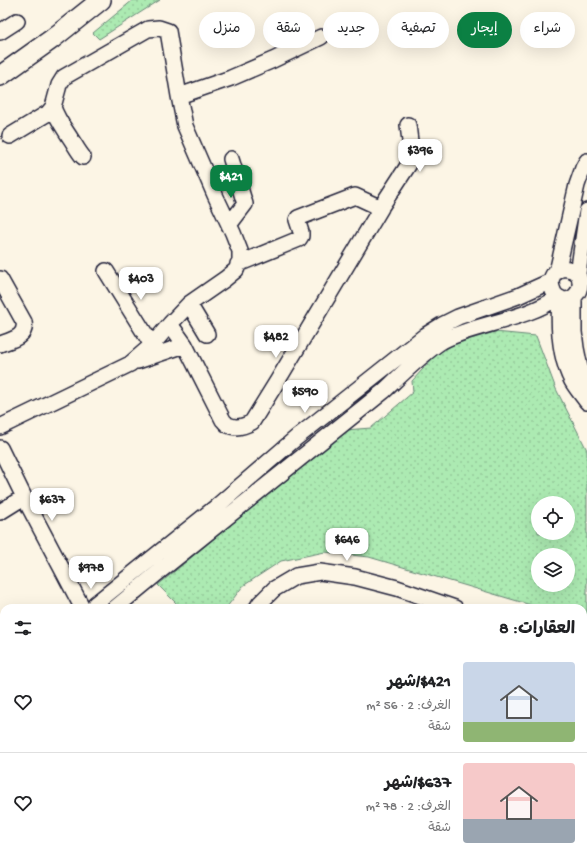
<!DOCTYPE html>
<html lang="ar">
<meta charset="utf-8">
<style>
:root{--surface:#fff;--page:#f6f6f6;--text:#202124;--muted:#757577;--line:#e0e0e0;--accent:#0b8043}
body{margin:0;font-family:"Gochi Hand","Playpen Sans Arabic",sans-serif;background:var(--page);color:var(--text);direction:rtl;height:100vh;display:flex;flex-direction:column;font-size:15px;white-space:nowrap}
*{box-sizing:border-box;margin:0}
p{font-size:13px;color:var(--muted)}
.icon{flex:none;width:22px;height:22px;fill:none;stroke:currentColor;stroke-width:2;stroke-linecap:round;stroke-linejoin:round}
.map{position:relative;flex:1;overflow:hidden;direction:ltr}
.details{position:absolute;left:0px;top:604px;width:587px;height:256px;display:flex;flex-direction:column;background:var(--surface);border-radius:12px 12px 0 0;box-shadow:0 4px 16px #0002;direction:rtl}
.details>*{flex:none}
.banner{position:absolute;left:12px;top:12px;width:563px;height:36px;direction:rtl;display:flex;gap:8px}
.controls{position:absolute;left:531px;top:496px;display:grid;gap:8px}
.controls a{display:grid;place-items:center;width:44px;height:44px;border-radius:50%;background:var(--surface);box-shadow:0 4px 16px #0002;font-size:20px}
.price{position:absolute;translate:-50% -34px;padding:0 9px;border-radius:8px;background:#fff;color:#222;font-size:13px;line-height:26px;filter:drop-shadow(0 1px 2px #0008)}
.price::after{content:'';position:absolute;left:50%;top:24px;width:12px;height:9px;margin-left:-6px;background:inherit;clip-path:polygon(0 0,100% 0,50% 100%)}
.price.current{background:var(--accent);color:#fff}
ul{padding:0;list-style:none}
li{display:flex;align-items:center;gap:12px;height:100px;padding:0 12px}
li+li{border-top:1px solid var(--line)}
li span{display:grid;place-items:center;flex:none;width:112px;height:80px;border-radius:4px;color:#555}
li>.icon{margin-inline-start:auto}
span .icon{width:48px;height:48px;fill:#fffc;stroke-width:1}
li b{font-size:17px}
h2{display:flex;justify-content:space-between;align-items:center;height:48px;padding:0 12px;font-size:17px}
.pill{padding:0 14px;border-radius:18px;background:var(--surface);box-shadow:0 4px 16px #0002;font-size:14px;line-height:36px}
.pill.current{background:var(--accent);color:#fff}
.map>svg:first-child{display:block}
</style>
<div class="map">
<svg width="587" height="860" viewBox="0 0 587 860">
<defs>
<pattern id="grass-dots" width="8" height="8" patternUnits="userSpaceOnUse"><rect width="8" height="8" fill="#aceab2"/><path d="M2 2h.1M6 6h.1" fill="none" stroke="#94c89a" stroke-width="1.8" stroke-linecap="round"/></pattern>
<pattern id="park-tufts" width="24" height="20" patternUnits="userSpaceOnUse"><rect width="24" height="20" fill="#aceab2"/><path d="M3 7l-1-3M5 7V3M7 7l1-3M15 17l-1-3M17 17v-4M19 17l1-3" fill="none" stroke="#94c89a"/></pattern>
</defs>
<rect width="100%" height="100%" fill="#fcf5e5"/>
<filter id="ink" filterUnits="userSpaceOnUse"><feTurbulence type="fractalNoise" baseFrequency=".025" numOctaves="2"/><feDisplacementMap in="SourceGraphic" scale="8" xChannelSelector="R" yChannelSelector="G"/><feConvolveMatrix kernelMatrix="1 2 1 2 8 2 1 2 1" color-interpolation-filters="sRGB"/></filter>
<g filter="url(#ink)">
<path fill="url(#grass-dots)" stroke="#678676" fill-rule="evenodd" d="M 133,0 L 160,0 L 99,39 L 93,33 Z
M 495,332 L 536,336 L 556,389 L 587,450 L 587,622 L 583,620 L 583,608 L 541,608 L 369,557 L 325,552 L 281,561 L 243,586 L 226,608 L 181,608 L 158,585 L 345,430 L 371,428 L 413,392 L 412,381 L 443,347 ZM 538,503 L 568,503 L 568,533 L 538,533 ZM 538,555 L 568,555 L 568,585 L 538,585 Z
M 4,725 L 4,856 L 50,856 L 29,860 L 0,860 L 0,729 Z"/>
<path fill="url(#park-tufts)" stroke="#678676" d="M 587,825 L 587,860 L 371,860 L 396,856 L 583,856 L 583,826 Z"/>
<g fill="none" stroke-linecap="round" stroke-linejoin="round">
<g stroke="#22223b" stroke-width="18">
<path id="minor" d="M 0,32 L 17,21
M 53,107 C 57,119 64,128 71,139 C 75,145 78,151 83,157
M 10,136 L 48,113 L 53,107 L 59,85 L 64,77 L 148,29 L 159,28 L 168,31 L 179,96
M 381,207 L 411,161 L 411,149 L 408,125
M 229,225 L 245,204 L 231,159
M 106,271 L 152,345
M 557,272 L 577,185 L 583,168 L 587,161
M 578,274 C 569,266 554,266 551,281 C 551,285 552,289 554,293 C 565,309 587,294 578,274 L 587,211
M 0,279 L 24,322 C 27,337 11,340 0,344
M 574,297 L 574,332 L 576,348 L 586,397
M 560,298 C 558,326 559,356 572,381 C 576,388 582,395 587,402
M 189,304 L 207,334
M 170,324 L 185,345 L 190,355 L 223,420 C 225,422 226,424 228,425 C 236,429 245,426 252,422 L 278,380 L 381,208 L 355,196 L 298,218 L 297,220 L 301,232 L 301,236 L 299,239 L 238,264
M 138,361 L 185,345
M 0,427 L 130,364 L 152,345 L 170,324 L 189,304 L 225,279 L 236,270 L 240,261 L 240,251 L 233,233 L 215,195 L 185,126 L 179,96 L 231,78 L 273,60 L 321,37
M 0,448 L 24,497 L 82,607
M 0,512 L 24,497
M 95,604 L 216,507 L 296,438 L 426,335 L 442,325 L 458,317 L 518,296 L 551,281
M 115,608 L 160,571 L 384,391 C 402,374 419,357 439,343 C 446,338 456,335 464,332 C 493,322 534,315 558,297
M 257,608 L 260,603 L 274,589 L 296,576 L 320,572 L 355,577 L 397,588 L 455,608
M 583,650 L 587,651
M 0,682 L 4,678
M 0,704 L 4,701
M 583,797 L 587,797
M 211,860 L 235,856"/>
</g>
<g stroke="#22223b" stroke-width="22">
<path id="major" d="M 0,76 L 52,39 L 101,0"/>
</g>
<use href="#minor" stroke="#fcf5e5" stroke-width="15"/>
<use href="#major" stroke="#fcf5e5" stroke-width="19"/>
</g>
</g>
</svg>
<div class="controls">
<a><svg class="icon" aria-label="locate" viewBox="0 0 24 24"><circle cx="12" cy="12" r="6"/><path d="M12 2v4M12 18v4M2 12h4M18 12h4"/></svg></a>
<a><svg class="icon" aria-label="layers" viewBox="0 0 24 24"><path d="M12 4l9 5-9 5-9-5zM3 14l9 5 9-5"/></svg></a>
</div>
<b class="price" style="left:420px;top:173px">$396</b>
<b class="price current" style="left:231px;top:199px">$421</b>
<b class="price" style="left:141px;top:301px">$403</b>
<b class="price" style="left:276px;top:359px">$482</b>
<b class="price" style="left:305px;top:414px">$590</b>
<b class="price" style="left:52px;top:522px">$637</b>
<b class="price" style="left:347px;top:562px">$646</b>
<b class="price" style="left:91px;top:590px">$978</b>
<div class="banner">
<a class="pill">شراء</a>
<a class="pill current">إيجار</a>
<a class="pill">تصفية</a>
<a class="pill">جديد</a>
<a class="pill">شقة</a>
<a class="pill">منزل</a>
</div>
<section class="details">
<h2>العقارات: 8<svg class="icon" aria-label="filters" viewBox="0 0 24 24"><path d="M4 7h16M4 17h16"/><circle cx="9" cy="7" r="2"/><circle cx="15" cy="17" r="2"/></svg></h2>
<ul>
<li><span style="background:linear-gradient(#c9d6e8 75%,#8fb573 0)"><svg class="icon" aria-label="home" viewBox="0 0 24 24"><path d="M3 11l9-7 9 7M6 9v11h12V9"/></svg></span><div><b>$421/شهر</b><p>الغرف: 2 · 56 m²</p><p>شقة</p></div><svg class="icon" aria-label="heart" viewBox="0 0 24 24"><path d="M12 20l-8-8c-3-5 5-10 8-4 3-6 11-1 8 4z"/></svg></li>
<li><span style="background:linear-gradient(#f6c9c9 70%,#9aa5b1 0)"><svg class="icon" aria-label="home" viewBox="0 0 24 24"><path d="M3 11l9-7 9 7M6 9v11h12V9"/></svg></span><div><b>$637/شهر</b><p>الغرف: 2 · 78 m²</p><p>شقة</p></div><svg class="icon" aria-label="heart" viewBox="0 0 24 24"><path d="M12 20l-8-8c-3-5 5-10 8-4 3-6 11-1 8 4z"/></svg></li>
</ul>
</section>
</div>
